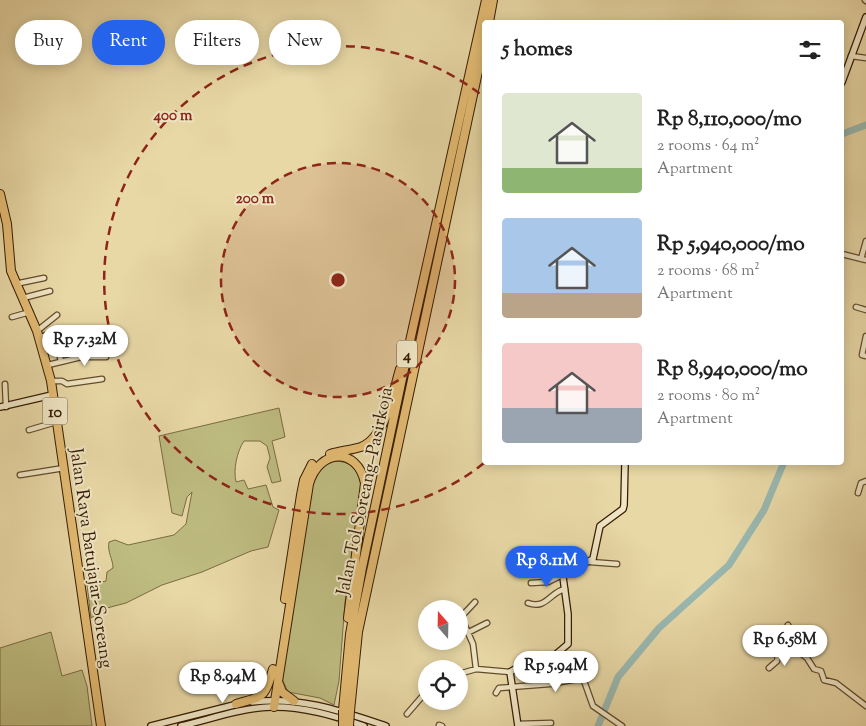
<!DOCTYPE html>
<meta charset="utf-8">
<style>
:root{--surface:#fff;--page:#f2f2f2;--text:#222;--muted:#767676;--accent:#2563eb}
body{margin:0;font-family:"Sorts Mill Goudy",serif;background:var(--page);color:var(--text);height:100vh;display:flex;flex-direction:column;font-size:19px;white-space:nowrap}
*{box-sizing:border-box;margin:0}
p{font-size:16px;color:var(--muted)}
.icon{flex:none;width:28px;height:28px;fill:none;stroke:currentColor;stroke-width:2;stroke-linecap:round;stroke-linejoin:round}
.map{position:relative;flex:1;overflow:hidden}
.side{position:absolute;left:482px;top:20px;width:362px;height:445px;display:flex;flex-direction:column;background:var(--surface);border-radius:5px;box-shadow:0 2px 12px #0003}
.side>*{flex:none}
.top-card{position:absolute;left:15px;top:20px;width:392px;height:45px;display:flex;gap:10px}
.needle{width:32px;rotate:340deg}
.tools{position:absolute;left:418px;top:600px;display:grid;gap:10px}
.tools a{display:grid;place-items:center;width:50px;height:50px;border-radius:50%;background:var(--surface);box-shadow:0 2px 12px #0003;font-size:25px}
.price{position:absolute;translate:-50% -42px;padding:0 11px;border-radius:18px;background:#fff;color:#222;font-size:16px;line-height:32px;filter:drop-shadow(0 1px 2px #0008)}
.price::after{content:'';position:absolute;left:50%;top:30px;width:15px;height:11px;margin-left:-8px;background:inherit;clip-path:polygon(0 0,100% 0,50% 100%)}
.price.active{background:var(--accent);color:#fff}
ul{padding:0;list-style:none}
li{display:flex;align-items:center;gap:15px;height:125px;padding:0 20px}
li span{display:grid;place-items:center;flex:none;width:140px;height:100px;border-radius:5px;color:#555}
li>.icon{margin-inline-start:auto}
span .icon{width:60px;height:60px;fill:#fffc;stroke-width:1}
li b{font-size:21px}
h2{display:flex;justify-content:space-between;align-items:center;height:60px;padding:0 20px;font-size:21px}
.pill{padding:0 18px;border-radius:22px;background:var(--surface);box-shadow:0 2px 12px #0003;font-size:18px;line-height:45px}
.pill.active{background:var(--accent);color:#fff}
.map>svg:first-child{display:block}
</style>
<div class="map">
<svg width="866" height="726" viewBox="0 0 866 726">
<rect width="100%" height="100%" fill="#e8d8a6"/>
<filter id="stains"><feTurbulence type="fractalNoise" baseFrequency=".004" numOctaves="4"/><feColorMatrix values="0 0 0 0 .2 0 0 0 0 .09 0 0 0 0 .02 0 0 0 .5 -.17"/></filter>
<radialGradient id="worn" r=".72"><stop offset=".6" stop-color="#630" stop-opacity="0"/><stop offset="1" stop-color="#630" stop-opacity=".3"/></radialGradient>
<path fill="#bebc81" stroke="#7a6c42" d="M 279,408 L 285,437 L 272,441 L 281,481 L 272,483 L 267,467 L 270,458 L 267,446 L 260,441 L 244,441 C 237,451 233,470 236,482 L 244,480 L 248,489 L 266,485 L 273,507 L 279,510 L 268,547 L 251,551 L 202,572 L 162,585 L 126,603 L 107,608 L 91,618 L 87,585 L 106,581 L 107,572 L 113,568 C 113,559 107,552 109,542 L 115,540 L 128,545 L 174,535 L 186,524 L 192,492 L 187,497 L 182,516 L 172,513 L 159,436 Z
M 333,461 C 351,461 358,469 362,485 L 345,602 L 339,681 L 334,705 L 320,698 L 288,692 L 282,679 L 302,553 L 311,481 L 318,468 Z
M 51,632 L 62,676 L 82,670 L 87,686 L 92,726 L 0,726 L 0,648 Z"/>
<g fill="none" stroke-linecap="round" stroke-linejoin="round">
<path stroke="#99b8b0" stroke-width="7" d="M 842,134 L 866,125
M 598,726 L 618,677 L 659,628 L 729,565 L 764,510 L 784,462"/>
<g stroke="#624b2c" stroke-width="7">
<path id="street" d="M 865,0 L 866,1
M 851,56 L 866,58
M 842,254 L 866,260
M 861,259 L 866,241
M 15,284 L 44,278
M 23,298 L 50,291
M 856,307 L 866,310
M 12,317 L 30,312
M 37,331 L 57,315
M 866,336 L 862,355 L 866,356
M 39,338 L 57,330
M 41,346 L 56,342 L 61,361
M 48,365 L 81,357 L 106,357
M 51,381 L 62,381 L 67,384 L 102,379
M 5,384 L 6,407
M 29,430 L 56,422
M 20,475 L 64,468
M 858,493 L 861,483 L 866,481
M 590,562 L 617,564
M 531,583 L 548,582 L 564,574
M 475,602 L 461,617 L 473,644 L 476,669
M 528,603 C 546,610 550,592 565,589
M 788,625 L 795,637 L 795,649 L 807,658 L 814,669 L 821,671 L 824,680 L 836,683 L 866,706
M 469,632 L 487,623
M 769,668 L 777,661 L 780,646 L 790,644 L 795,648
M 459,674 L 476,669 L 510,672
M 426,683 L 426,690
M 496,693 L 499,688 L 550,684 L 583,678 L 593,706 L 622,726
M 407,714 L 426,692
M 518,724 L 551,723
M 439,725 L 442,726"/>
</g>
<g stroke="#351c04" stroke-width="8">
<path id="secondary" d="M 842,82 L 866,17
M 0,407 L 52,395
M 252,702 C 299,696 341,711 386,726
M 151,726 L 238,704
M 181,726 C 211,719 240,708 271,707 C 302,706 335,716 364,726
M 518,726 L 510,672 L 517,668 L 548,661 L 568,644 L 568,614 L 563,577 L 565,573 L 593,559 L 600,526 L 623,509 L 624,505 L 625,462"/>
</g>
<g stroke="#351c04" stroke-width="10">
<path id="highway" d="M 489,22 L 493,0
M 0,194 L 7,224 L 11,271 L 37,331 L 51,381 L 101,726
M 330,454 C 340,451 351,450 361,447 C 386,437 393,392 400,369
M 285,599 L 301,495 L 304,480 L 312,464
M 279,684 L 282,692 L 294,701
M 236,704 C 263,696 265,699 273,669
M 274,707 L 309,484 C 319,449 357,446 365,483 L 348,618
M 343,710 L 350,634 L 362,568 L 410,341 L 486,0
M 350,711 L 358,632 L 485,39"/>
</g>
<use href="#street" stroke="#f0e6c5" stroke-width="4.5"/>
<use href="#secondary" stroke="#f0e6c5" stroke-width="5.5"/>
<use href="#highway" stroke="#e4bc73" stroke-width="8"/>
<g stroke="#351c04" stroke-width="10" stroke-linecap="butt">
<path id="highway-bridge" d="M 343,726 L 343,710
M 349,726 L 350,711"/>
</g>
<use href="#highway-bridge" stroke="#e4bc73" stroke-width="8"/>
</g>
<circle cx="338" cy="280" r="117" fill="#8f2418" fill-opacity=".12"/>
<g fill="none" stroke="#8f2418" stroke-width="2.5" stroke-dasharray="9 6">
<circle cx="338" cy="280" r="117"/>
<path d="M484 463A234 234 0 1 1 484 97"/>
</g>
<g text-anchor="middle" stroke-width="4" stroke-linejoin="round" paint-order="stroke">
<g fill="#f0e6c5" stroke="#6d593e" stroke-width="1">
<rect x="397" y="340.5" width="20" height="27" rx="4"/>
<rect x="42.5" y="397.5" width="25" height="27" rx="4"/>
</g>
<g font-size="16" font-weight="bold" fill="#351c04">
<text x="407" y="360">4</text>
<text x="55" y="417">10</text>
</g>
<g font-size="18" fill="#351c04" stroke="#f0e6c5">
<text transform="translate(364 491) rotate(-78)" y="6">Jalan Tol Soreang–Pasirkoja</text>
<text transform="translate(92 558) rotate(82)" y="6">Jalan Raya Batujajar-Soreang</text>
</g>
</g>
<circle cx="338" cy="280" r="8" fill="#8f2418" stroke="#f0e6c5" stroke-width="2.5"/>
<g font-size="15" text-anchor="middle" font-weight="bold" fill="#8f2418" stroke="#f0e6c5" stroke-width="4" stroke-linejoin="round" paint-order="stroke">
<text x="173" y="120">400 m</text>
<text x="255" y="203">200 m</text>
</g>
<rect width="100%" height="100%" filter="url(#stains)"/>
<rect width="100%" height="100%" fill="url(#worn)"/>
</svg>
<div class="tools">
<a><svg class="needle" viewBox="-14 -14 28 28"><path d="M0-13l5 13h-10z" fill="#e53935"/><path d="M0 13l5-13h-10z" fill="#767676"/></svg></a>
<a><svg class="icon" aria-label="locate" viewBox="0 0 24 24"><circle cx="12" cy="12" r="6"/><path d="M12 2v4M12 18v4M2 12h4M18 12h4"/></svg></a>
</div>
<b class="price" style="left:85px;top:367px">Rp 7.32M</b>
<b class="price active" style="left:547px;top:588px">Rp 8.11M</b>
<b class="price" style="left:785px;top:667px">Rp 6.58M</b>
<b class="price" style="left:556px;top:693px">Rp 5.94M</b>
<b class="price" style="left:223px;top:704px">Rp 8.94M</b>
<div class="top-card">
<a class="pill">Buy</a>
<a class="pill active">Rent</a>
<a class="pill">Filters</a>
<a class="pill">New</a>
</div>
<section class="side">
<h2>5 homes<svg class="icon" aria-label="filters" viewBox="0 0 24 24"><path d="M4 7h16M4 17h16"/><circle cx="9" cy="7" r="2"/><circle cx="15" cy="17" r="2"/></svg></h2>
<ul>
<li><span style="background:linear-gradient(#dfe7d0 75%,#8fb573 0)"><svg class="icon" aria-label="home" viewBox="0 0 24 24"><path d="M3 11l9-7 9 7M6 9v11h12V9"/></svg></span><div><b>Rp 8,110,000/mo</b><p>2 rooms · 64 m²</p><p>Apartment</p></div></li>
<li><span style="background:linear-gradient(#a9c7e8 75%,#b9a48a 0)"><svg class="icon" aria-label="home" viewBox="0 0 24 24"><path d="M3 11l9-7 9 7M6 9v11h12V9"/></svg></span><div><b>Rp 5,940,000/mo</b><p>2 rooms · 68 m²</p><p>Apartment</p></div></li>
<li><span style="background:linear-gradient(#f6c9c9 65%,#9aa5b1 0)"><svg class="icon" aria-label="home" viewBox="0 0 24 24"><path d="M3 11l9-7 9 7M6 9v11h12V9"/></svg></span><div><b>Rp 8,940,000/mo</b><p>2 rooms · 80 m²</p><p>Apartment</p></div></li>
</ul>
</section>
</div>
